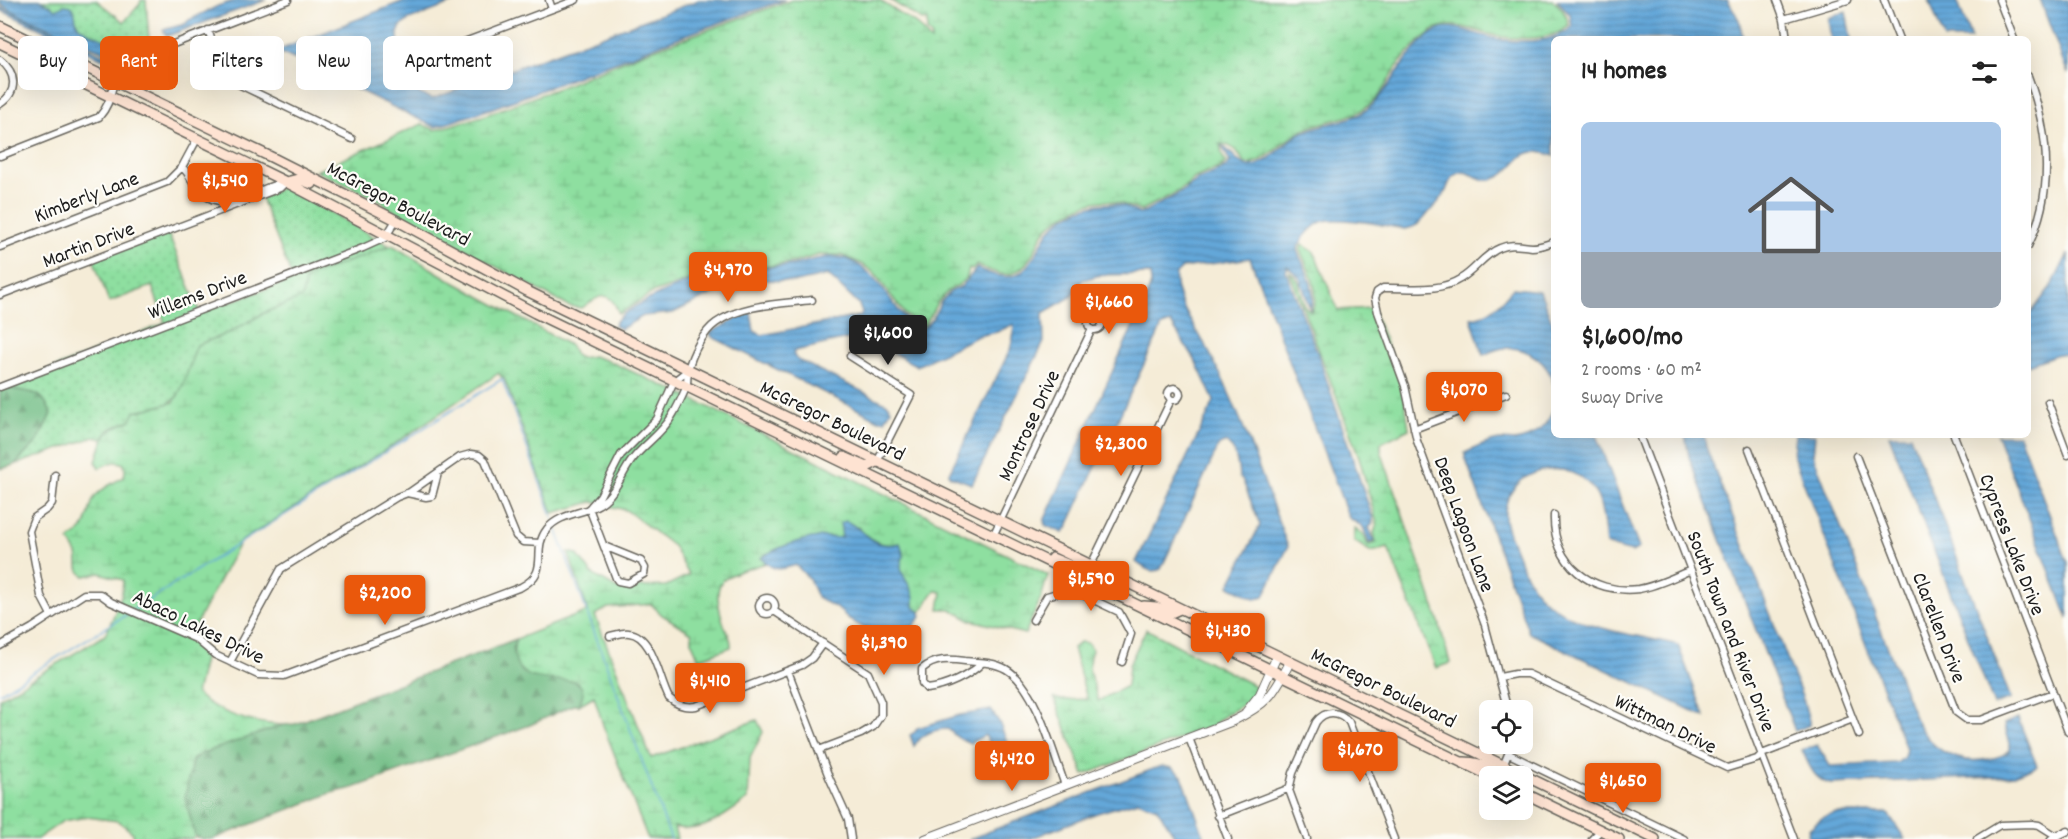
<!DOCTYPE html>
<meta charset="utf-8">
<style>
:root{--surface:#fff;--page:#f6f6f6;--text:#222;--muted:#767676;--line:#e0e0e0;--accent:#ea580c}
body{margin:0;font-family:Dekko,sans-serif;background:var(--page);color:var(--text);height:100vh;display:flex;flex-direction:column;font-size:22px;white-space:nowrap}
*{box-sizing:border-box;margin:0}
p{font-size:20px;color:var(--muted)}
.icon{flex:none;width:33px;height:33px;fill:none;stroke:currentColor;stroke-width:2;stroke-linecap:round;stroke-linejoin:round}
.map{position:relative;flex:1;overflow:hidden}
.side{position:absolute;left:1551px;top:36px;width:480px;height:402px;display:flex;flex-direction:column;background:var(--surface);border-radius:9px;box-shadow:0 6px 24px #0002}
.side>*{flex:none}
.top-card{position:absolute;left:18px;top:36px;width:570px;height:54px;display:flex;gap:12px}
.buttons{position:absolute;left:1479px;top:700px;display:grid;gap:12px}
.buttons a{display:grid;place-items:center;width:54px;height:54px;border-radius:9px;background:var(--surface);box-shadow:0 6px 24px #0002;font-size:30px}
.price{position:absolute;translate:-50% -51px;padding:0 14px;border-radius:6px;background:var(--accent);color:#fff;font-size:20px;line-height:39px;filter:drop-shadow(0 2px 3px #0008)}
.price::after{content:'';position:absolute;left:50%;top:36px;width:18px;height:14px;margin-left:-9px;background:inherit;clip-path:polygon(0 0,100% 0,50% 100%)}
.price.current{background:#222;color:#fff}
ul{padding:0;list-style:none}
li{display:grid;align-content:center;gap:12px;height:318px;padding:0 30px}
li+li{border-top:2px solid var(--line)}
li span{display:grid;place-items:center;height:186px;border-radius:9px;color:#555}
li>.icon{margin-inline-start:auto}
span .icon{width:108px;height:108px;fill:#fffc;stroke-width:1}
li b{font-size:26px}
h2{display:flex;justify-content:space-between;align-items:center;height:72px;padding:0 30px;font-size:26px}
.pill{padding:0 21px;border-radius:9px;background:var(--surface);box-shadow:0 6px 24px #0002;font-size:21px;line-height:54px}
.pill.current{background:var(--accent);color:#fff}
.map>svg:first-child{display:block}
</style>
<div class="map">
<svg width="2068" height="839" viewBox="0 0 2068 839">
<defs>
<pattern id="grass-dots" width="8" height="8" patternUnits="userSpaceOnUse" patternTransform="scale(1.5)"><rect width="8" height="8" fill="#8edfa0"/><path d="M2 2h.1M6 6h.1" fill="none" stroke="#7abf89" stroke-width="1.8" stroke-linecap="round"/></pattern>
<pattern id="forest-firs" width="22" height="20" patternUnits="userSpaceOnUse" patternTransform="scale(1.5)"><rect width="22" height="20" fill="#72be86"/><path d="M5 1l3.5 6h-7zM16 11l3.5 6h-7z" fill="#5d9a6d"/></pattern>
<pattern id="wetland-marsh" width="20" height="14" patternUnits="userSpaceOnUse" patternTransform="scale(1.5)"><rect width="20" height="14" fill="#8edfa0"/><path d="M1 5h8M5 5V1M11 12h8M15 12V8" fill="none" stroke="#7abf89"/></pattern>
<pattern id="water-rules" width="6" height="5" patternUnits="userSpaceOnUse" patternTransform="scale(1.5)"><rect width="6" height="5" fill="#64a7d9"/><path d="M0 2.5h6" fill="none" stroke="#5287af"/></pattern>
</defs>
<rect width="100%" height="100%" fill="#fdfcf7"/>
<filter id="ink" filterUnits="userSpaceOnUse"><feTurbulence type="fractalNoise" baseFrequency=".0167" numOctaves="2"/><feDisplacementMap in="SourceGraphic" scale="12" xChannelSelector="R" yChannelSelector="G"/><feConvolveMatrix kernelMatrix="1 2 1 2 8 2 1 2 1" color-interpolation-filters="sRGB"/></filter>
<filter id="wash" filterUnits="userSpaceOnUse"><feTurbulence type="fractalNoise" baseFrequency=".008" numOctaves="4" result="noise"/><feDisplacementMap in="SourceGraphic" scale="24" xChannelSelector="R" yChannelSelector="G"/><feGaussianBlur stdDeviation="1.35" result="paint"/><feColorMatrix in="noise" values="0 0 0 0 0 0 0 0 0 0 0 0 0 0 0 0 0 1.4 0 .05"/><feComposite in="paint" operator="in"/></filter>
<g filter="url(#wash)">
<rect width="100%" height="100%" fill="#f5ecd7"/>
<path fill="url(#grass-dots)" stroke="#557e5e" stroke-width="1.5" d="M 0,0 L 96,0 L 124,22 L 140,4 L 141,0 L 146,0 L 149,40 L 104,52 L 20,15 L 0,4 Z
M 285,186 L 390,246 L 308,277 L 305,281 L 303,298 L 266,312 L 229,333 L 197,345 C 184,378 188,408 143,409 L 131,420 L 110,429 L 102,439 L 94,437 L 14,465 L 38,441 L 7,387 L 165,323 L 152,286 L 109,302 L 93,258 L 168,233 L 200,312 L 293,280 L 261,198 Z"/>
<path fill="url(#forest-firs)" stroke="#476d51" stroke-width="1.5" d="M 6,387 C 30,395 41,386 51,414 L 38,441 L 14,465 L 0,469 L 0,389 Z
M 516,639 L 513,648 L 532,677 C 544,678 581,676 583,690 C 584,695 581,700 579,705 L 575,704 L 530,725 L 353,788 L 331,793 L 213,839 L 201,839 L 195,836 L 185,798 L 192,761 L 203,753 L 283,725 L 295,724 Z"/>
<path fill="url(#wetland-marsh)" stroke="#557e5e" stroke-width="1.5" d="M 792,0 L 879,0 L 916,24 L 931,41 L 932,37 L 927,31 L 927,20 L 923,21 L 890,0 L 1552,0 C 1562,6 1567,15 1569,26 C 1551,42 1508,40 1485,33 C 1469,29 1448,20 1432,31 C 1421,39 1408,52 1400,63 C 1390,75 1385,90 1374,101 C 1353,122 1324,118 1299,132 C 1283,140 1263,167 1245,163 C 1237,153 1234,145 1220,144 L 1222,155 L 1226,162 L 1221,167 L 1195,178 L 1179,191 L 1140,211 C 1129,206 1118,201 1105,201 C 1086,200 1049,220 1041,237 C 1035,250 1028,267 1013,273 C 1003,278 987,269 977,265 L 972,270 L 969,269 L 967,277 L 960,284 L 948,291 L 937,303 L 929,318 L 923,326 L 915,323 L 905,314 L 874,273 L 862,264 L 841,255 L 819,255 L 795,262 L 770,266 L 723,268 L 652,293 L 619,314 C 610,288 599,295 582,308 L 568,306 L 387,207 L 382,201 L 316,171 L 422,124 L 435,130 L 483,116 L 561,87 L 640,54 Z
M 1302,244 L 1314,252 L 1338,310 L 1372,308 L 1403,387 L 1409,429 L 1381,443 L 1381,451 L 1438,619 L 1450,663 L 1436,668 L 1388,548 L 1371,552 L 1354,541 L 1355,528 L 1363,534 L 1368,545 L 1376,543 L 1374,533 L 1377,524 L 1359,457 L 1289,271 L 1298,280 L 1305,307 L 1311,311 C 1323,293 1307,267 1300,250 Z
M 392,245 L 452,281 L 571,346 L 575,355 L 580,358 L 593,356 L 611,362 L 688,397 L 1048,575 L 1041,598 L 1025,634 L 968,619 L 951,609 L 939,609 L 942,592 L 935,591 C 928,597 928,606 920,612 L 914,607 L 913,595 L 904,579 L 893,545 C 876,544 869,539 858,527 L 843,532 L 842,537 L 837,538 L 828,537 L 766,554 L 761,558 L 766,563 C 724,577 708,574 724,625 C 727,633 732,638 731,647 L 699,659 L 692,643 L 692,633 L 662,615 L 651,604 L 608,608 L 595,615 L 651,758 L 757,720 L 763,732 L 750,758 L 748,799 C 726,815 702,835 674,827 L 677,839 L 648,839 L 604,728 L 594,696 L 579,705 C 583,695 586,690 577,682 C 558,677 524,685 516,662 C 513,653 513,648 516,639 L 588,611 L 568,552 L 577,554 L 592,574 L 616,588 L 666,586 L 689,575 L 673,546 L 626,510 L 592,502 L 553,513 L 504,378 L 501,377 L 499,373 L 390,447 L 240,542 L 189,637 L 206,651 L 196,694 C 219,714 253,724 283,725 L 203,753 L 192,760 L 185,798 L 195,836 L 193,839 L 134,839 L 133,833 L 118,821 L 87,817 L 63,821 L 37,839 L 0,839 L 0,698 L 105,635 L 114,615 L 122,593 L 123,580 L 100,573 L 85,576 C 74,570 80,564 77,554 C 75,550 72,545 69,541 C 73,535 75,536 80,532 C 88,524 89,510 93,500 C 98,490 113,483 124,477 L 125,471 L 124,464 C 114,459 108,464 99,468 L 96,462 C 103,437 105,430 131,420 L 135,412 L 174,402 C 186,384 189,364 197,345 L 229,333 L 266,312 L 302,298 L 305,281 L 308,277 Z
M 1146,629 L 1259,688 L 1250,700 L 1218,720 L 1216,725 L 1084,775 L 1054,698 L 1062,700 L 1087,699 L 1073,648 L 1080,642 L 1088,643 L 1092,650 C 1084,668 1094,683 1098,701 L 1127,686 L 1129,665 Z"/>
<path fill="url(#water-rules)" stroke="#40627a" stroke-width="1.5" d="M 0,0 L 41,0 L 56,9 L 65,5 L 71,6 C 77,13 74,18 78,25 C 83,32 98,35 106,40 L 108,50 L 104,52 L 20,15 L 0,4 Z
M 236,0 L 266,0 L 167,36 L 163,30 L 185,24 L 189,20 L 218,6 Z
M 406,0 L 461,0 L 409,20 L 401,26 L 398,33 L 398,43 L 415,87 L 420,94 L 432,99 L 699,0 L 785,0 C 736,17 686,34 638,53 C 570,79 504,106 435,127 L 277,51 Z
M 1557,0 L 1728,0 L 1739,20 L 1743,39 L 1554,39 L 1554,156 C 1513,141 1520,173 1491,180 C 1478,183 1469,167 1457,174 C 1449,179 1448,186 1445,193 C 1442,199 1437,203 1433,208 C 1422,219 1423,225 1405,229 C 1387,226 1336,215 1321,222 C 1311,227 1300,240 1297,250 C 1304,267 1319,291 1310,309 L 1300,278 L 1287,266 L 1286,272 L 1318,354 L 1373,519 L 1372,525 L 1369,527 L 1374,541 L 1369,543 L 1363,527 L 1349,518 L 1250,258 L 1182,268 L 1176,274 C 1172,296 1196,329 1207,348 C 1241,411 1263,481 1288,547 L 1264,596 L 1256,599 L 1229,586 L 1260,525 L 1243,481 L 1239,477 C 1238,464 1236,450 1226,442 L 1219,445 L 1161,569 C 1150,574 1145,568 1136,562 L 1213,404 L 1214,401 L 1195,360 L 1171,323 L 1162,326 L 1067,528 L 1063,533 L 1045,525 L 1044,521 L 1139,313 L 1141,312 L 1151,284 L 1150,274 L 1101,275 L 1082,280 L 1071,297 L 1043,313 L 1044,342 L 972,484 L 950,476 L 949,473 L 1010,350 L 1013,338 L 1014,324 L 997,332 L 978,336 L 917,366 L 890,351 L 868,334 L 795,351 L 793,353 L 796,359 L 888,404 L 891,409 L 885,420 L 879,420 L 712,337 L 710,334 L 711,332 L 751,312 L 754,331 L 762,335 L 860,316 L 862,313 L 859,305 L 828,275 L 796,282 L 767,280 L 735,283 L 673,313 L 643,316 L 621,329 L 614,326 C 618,307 706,273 726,270 C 747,267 768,269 790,265 C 808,263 828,252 847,259 C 887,275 891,318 923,329 L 932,319 L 941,302 L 950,292 L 962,286 L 977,268 C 987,272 1001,279 1012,276 C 1031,272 1039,244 1049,231 C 1066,210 1099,199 1124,206 C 1129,208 1135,212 1140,214 L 1180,193 L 1197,180 L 1223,169 L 1230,162 L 1222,146 C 1231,150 1240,167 1250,166 C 1267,166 1284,143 1299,134 C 1325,120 1357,125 1377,100 C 1395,80 1411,44 1436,31 C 1452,23 1469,32 1485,36 C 1510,43 1552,45 1572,27 L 1570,15 Z
M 1929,0 L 1957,0 L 1971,39 L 1944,39 Z
M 2040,0 L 2068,0 L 2068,74 Z
M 0,7 L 103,55 L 110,52 L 103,59 L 0,10 Z
M 1846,12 L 1851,39 L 1831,39 L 1828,18 Z
M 2068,254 L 2068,355 L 2058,354 L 2028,365 L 2028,317 L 2052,285 Z
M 1513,288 L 1540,291 L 1554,327 L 1554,385 C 1549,363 1529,347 1506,348 C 1498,348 1490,352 1483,355 L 1471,318 C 1490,316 1501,303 1513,288 Z
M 1554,407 L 1554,435 L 1596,435 L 1639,548 L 1632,552 L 1606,545 C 1604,530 1604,510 1597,496 C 1574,450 1501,468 1505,519 C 1506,530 1513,543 1517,554 C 1524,573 1534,594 1552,606 C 1585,630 1638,635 1678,645 L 1705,717 L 1529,633 L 1465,457 L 1465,453 C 1475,448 1489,441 1500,440 C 1505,440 1510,441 1514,441 C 1534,439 1548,426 1554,407 Z
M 1685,435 L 1704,435 L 1706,447 L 1804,702 L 1810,725 L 1795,731 L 1689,457 Z
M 1795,435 L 1815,435 L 1813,455 L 1914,715 C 1926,746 1954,766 1988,759 C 1996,758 2004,756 2010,750 L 2010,743 L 2004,724 L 2018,718 L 2037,766 L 2014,775 L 1997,777 L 1830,784 C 1813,779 1809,765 1802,750 L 1817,745 L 1830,766 L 1897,763 L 1904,757 L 1906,749 L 1793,455 Z
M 1889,435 L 1910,435 L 2011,699 L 1994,705 Z
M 1997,435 L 2019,435 L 2068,563 L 2068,619 Z
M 846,521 C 867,531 873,551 900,543 L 904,556 C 894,572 911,582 914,597 C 914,600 914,603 914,607 L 920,612 L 921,617 L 913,626 L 896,632 L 874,631 L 862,627 L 849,619 L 838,609 L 817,597 L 809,579 L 796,565 C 779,570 774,572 761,558 C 774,548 802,539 819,537 C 827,536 835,539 842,537 L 840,523 Z
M 991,710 L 999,722 L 1013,756 L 1011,761 L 997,772 C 991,760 992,746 985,735 L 970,743 L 957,737 L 948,729 C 933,729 922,734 914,746 L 910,735 L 915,732 L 917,728 L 960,715 Z
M 1161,766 L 1172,768 L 1182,776 L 1205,839 L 1177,839 L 1157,808 L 1138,801 L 1097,813 L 1029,839 L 969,839 Z
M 1836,813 L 1888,813 L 1905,839 L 1811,839 L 1808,835 L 1809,829 L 1822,818 Z"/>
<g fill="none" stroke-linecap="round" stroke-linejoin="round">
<path stroke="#64a7d9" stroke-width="1.5" d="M 555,526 L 671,839
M 133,610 L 502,379 L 554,521
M 0,693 L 129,613"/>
</g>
</g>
<g filter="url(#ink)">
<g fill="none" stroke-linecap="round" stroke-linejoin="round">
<g stroke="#68655d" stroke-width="9">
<path id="minor" d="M 549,0 L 552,9
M 1777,0 L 1784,19 L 1787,39
M 1884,0 L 1899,39
M 1999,0 L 2014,39
M 1784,19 L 1848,0
M 208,30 L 223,71 L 232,81 L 352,139
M 451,47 L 576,0
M 0,60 C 17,73 18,92 0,104
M 2028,76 C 2049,132 2055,191 2028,246
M 0,156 L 99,117 C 120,93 102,79 137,58 L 288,0
M 182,167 C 191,175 193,186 202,193 C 228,215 258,187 285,182
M 0,247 L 167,182 L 182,167 L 197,139
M 0,295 L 280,188 L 286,182
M1088 323a7 7 0 1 1 14 0a7 7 0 1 1-14 0Z
M 850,356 L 911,395 L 877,462
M 0,387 L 363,248 L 385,238 L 396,220
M1168 394a6 6 0 1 1 12 0a6 6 0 1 1-12 0Z
M 2048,402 L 2068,455
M 1414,429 L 1506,394
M 1639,435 L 1794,839
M 1954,435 L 2068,732
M 1749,449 L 1859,735
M 1856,456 L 1956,712 L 1967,720 L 1981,720 L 2053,693
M 407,493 L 426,497 L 432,496 L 438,473
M 591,506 L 600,496 L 621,455 L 657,419 L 674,381 L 688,370
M 589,508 L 616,578 L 618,581 L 628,583 L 644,574 L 645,568 L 641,561 L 604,546
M 1554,515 C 1552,563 1591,595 1639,589 C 1657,586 1674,577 1691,570
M 993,536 L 1092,329
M 1091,565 L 1171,400
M759 606a8 8 0 1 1 16 0a8 8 0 1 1-16 0Z
M 774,611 L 868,673 L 881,702 L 881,715 L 873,727 L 861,734 L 819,750
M 51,615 L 41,596 L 29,531 L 34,518 L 47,509 L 52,503 L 55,475
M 1033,620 L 1047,596 L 1064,591 L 1079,593 L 1119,612 L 1131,634 L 1122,662
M 610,636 C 616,635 622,632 629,633 C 653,635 659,680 669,698 C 677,705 685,708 696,706 L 802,665 L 812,658 L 823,643
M 0,646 L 32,628 L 84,594 L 100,594 L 111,602 L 196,639 L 215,655 L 258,675 L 284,676 L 521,587 C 552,571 530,551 547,529 C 563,510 591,515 607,498 C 618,487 623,472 632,460 C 644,444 662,434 672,416 C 677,408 682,397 686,388 C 688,382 687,375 688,370 C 692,354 703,332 716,323 C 743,304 780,304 812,300
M 230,662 L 281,569 L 397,497 L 410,492 L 460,457 L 471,454 L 479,455 L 485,460 L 516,536 L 523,542 L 540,543
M 982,663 C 969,676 946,687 927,689 L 922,683 L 922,669 C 935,658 949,659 965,661 C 978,662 994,662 1006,669 C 1036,686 1053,753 1065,785
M 788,671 L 829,777 L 848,819 L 851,839
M 1500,677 L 1515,674 L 1528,674 L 1727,768 L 1757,759 L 1762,754 L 1853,719
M 1508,711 L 1485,625 L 1417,441 L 1405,386 L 1378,312 L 1375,298 L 1377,292 L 1383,288 C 1407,287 1438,293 1460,279 C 1475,271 1484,254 1500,248 C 1511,243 1520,246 1532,247 C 1540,247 1547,244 1554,242
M 1189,738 L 1228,839
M 1509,754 L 1684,839
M 1504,764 L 1512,744
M 1218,816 L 1290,788
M 1307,839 L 1289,790 L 1293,773 L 1316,722 C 1325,710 1339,710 1349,722 L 1394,839
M 1592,839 L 1601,830
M 1977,839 L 2000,825 L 2032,824 L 2039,825 L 2055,835 L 2062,833
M 2051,839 L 2068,831"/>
</g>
<g stroke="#68655d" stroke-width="10">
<path id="tertiary" d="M 1246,712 L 1260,694 L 1277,656
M 925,839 L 1233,721 C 1267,704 1273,696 1290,662"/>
</g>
<g stroke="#68655d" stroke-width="12">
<path id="secondary" d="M 0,26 L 271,157 L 396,220 L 527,291 L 1655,839
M 0,43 L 286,182 L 535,313 L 1492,777
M 286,182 L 298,179 L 312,184
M 844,457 L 867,467 L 877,462
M 1052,558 L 1079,569 L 1091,565
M 1086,581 L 1092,576 L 1102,577 L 1110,580
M 1144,606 L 1156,607 L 1171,613 L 1180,609
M 1463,762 C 1478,761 1489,770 1504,764
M 1522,792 L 1619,839"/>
</g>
<use href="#minor" stroke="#fff" stroke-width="6"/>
<use href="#tertiary" stroke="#fff" stroke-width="8"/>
<use href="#secondary" stroke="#fee3d2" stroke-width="9"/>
</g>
</g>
<g text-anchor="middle" stroke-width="4.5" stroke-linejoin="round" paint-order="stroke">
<g font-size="21" fill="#1c1c1c" stroke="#fdfcf7">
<text transform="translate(86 196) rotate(-21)" y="7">Kimberly Lane</text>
<text transform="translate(399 203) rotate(28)" y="7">McGregor Boulevard</text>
<text transform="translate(88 244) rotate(-21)" y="7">Martin Drive</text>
<text transform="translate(197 294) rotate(-21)" y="7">Willems Drive</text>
<text transform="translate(833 420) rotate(26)" y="7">McGregor Boulevard</text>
<text transform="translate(1028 425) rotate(-65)" y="7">Montrose Drive</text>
<text transform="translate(1465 524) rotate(70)" y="7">Deep Lagoon Lane</text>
<text transform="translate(2013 544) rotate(69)" y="7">Cypress Lake Drive</text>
<text transform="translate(199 626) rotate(26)" y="7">Abaco Lakes Drive</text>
<text transform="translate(1940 627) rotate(69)" y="7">Clarellen Drive</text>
<text transform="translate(1732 631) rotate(69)" y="7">South Town and River Drive</text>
<text transform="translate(1384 687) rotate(26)" y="7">McGregor Boulevard</text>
<text transform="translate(1666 723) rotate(26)" y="7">Wittman Drive</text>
</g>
</g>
</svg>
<div class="buttons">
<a><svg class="icon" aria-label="locate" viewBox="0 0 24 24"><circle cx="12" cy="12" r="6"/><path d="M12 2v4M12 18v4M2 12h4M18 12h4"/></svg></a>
<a><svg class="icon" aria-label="layers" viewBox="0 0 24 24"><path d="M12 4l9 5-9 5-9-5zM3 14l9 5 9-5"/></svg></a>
</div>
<b class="price" style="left:225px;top:214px">$1,540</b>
<b class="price" style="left:728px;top:303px">$4,970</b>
<b class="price" style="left:1109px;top:335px">$1,660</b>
<b class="price current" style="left:888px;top:366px">$1,600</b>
<b class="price" style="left:1464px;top:423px">$1,070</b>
<b class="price" style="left:1121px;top:477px">$2,300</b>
<b class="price" style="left:1091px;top:612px">$1,590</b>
<b class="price" style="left:385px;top:626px">$2,200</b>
<b class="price" style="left:1228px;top:664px">$1,430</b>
<b class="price" style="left:884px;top:676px">$1,390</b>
<b class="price" style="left:710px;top:714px">$1,410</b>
<b class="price" style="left:1360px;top:783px">$1,670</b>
<b class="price" style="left:1012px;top:792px">$1,420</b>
<b class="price" style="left:1623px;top:814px">$1,650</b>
<div class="top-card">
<a class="pill">Buy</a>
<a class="pill current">Rent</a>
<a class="pill">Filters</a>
<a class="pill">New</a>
<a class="pill">Apartment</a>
</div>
<section class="side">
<h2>14 homes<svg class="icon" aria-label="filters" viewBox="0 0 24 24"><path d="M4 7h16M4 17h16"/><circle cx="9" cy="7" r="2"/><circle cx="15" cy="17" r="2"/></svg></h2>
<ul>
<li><span style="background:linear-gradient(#a9c7e8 70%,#9aa5b1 0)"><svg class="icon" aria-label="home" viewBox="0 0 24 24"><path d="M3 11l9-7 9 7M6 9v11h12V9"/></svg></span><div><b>$1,600/mo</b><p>2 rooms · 60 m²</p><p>Sway Drive</p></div></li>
</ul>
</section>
</div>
